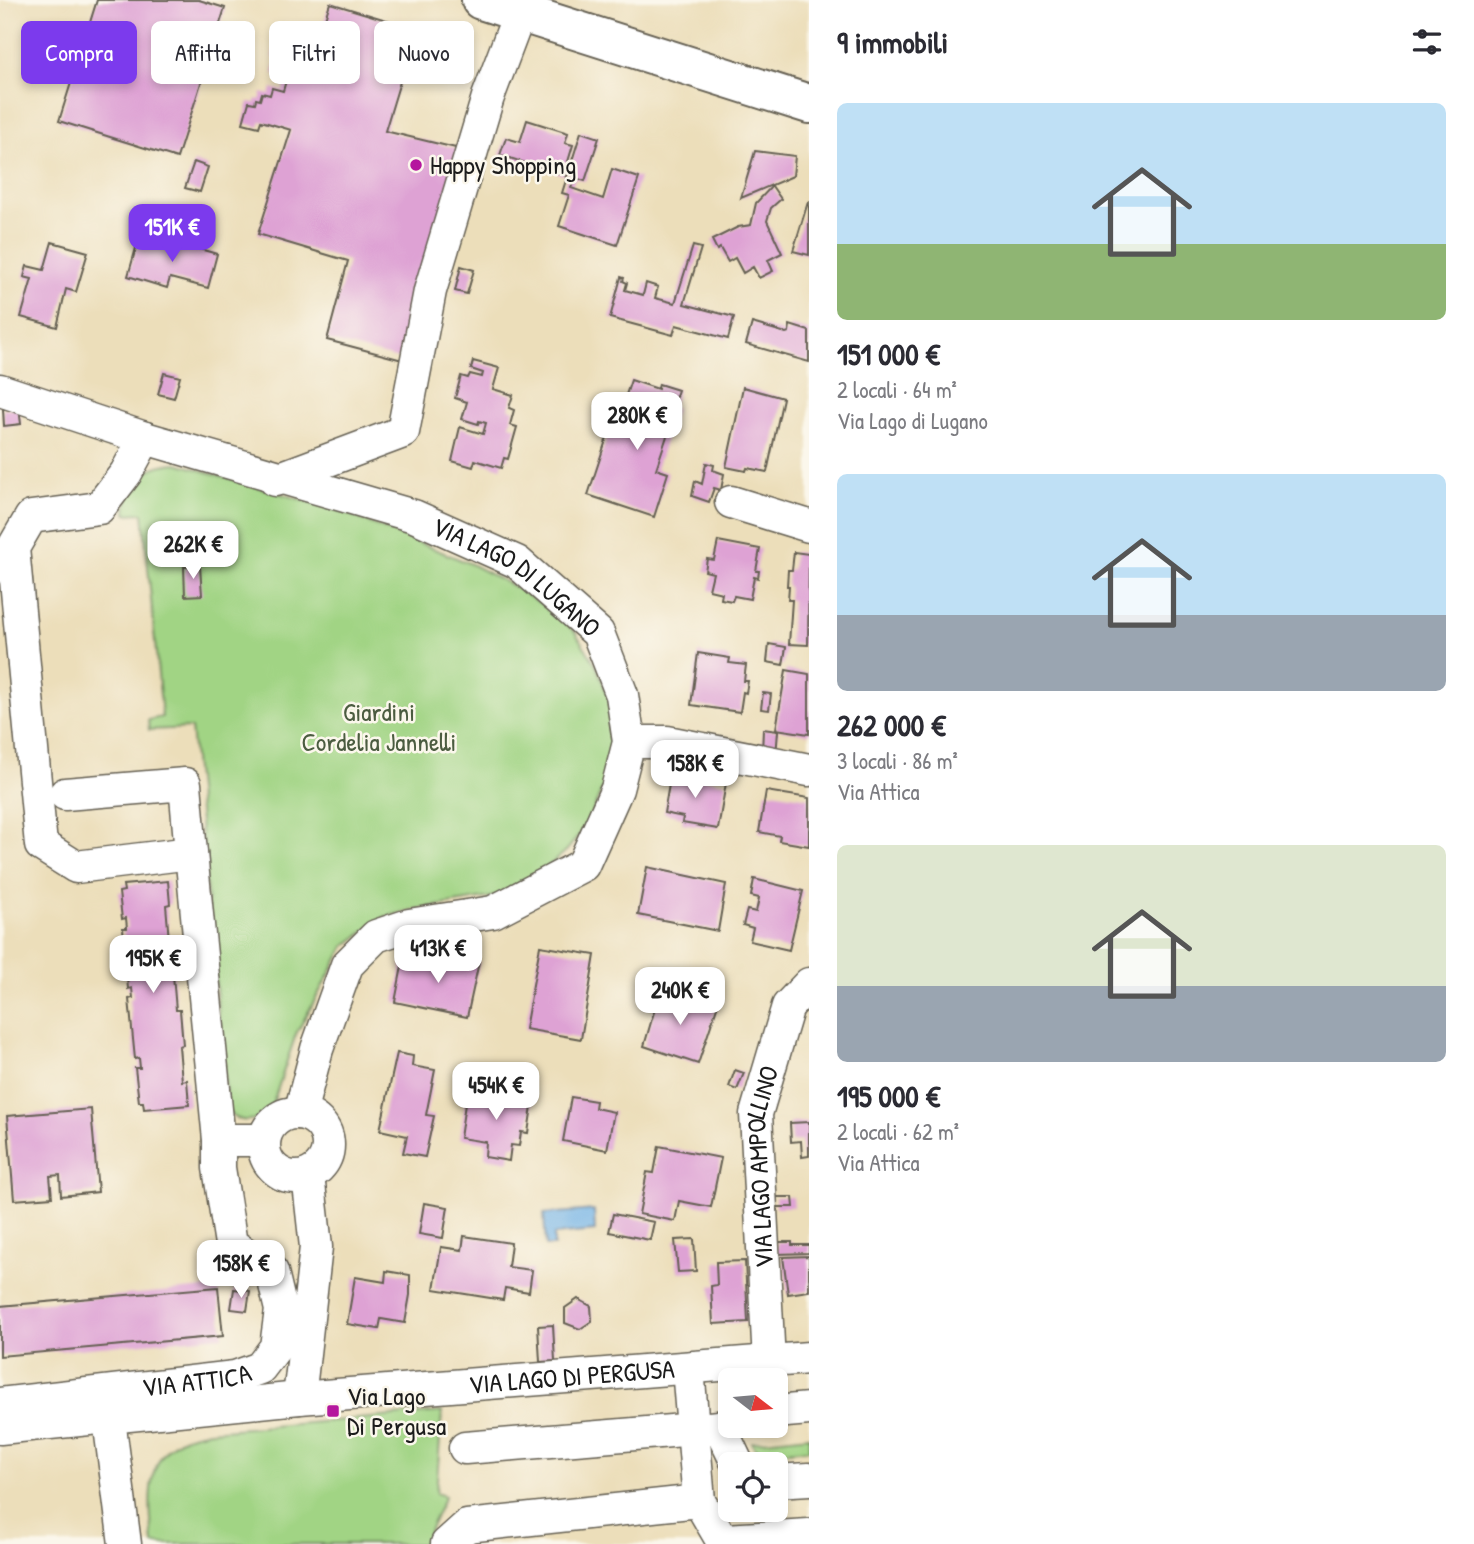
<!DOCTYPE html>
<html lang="it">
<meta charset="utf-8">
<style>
:root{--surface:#fff;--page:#f7f7f7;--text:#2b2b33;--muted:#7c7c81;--accent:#7c3aed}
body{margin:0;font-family:"Patrick Hand",sans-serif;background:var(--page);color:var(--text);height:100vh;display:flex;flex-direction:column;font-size:26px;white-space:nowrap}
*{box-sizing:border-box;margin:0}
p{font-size:23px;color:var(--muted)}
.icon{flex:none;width:38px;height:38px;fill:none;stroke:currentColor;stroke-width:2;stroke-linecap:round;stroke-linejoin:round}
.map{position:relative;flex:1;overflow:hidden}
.drawer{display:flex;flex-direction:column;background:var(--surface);width:665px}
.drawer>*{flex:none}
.top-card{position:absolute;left:21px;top:21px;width:665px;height:63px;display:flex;gap:14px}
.needle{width:46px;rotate:106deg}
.tools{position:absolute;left:718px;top:1368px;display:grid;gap:14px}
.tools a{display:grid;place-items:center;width:70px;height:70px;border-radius:10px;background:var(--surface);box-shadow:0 4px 10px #0003;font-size:35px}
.price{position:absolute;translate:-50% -60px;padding:0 16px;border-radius:14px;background:#fff;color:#222;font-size:23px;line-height:46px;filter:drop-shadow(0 2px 4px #0008)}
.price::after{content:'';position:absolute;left:50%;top:42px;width:21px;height:16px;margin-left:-10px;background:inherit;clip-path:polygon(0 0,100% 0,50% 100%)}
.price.selected{background:var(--accent);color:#fff}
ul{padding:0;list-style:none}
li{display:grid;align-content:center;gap:14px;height:371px;padding:0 28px}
li span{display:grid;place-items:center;height:217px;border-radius:10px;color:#555}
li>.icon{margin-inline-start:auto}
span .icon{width:126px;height:126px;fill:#fffc;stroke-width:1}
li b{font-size:30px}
h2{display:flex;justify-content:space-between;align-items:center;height:84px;padding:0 28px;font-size:30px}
.chip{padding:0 24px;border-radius:10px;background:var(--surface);box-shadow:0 4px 10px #0003;font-size:24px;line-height:63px}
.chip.selected{background:var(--accent);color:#fff}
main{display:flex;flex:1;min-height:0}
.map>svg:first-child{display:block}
</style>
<main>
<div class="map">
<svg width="809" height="1544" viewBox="0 0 809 1544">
<rect width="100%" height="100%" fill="#fbf7ec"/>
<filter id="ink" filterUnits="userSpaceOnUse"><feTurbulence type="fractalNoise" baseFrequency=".0143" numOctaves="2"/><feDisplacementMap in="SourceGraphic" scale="14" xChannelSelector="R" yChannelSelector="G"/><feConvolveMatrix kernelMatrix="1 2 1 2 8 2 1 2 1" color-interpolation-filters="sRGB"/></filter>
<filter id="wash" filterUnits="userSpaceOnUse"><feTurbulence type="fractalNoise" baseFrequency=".00686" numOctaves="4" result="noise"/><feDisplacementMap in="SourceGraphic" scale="28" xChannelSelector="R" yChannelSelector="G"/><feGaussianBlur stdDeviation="1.57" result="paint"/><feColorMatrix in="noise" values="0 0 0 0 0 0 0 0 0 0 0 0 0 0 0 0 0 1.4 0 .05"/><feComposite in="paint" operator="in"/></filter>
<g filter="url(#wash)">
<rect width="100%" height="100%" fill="#ecdeba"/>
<path fill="#a1d484" stroke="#5e7850" stroke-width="2" d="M 177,463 L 343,512 L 471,564 L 515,587 L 553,612 L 575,632 L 596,665 L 610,702 L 615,758 L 587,825 L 567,850 L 543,871 L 498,896 L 417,909 L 384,917 L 345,946 L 296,1034 L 270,1112 C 256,1120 241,1126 228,1112 L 191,728 L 149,730 L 148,720 L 162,717 L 143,513 L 126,514 C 127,481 144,465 177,463 Z
M 442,1412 L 436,1493 L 445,1496 L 423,1544 L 153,1544 C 150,1506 142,1458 183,1438 C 191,1434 201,1433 210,1431 Z
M 809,1436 L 809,1449 L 766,1453 L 754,1447 L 752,1442 Z"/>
<path fill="#72b2e6" stroke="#476781" stroke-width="2" d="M 594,1210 L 595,1231 L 554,1235 L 554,1246 L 546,1246 L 544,1214 Z"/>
<g id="blocks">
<path fill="#dea2d4" d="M 97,0 L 199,0 L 225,8 L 177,158 L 59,121 Z
M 330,3 L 416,29 L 385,131 L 460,149 L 410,362 L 327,340 L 348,261 L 258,234 L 291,130 L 261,121 L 259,127 L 243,123 L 249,102 L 255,103 L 256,99 L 260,100 L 262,93 L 270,95 L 272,88 L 283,91 L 287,77 L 273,73 L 278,58 L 272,57 L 274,50 L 280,52 L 283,42 L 277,40 L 282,26 L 319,37 Z
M 527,120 L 568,133 L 565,143 L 573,145 L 564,175 L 500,155 L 506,138 L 520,142 Z
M 581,132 L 599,138 L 585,181 L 575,178 L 571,188 L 603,199 L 612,169 L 639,178 L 617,245 L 559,226 L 569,195 L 562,193 Z
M 755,151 L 795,156 L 793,176 L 741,198 Z
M 194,162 L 208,167 L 200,192 L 185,188 Z
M 772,186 L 781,199 L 771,208 L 767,221 L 782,253 L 768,260 L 773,271 L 759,278 L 753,267 L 743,273 L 735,258 L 728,262 L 720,248 L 717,250 L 712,240 L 738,227 L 751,225 L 756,203 Z
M 808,202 L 809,202 L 809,255 L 793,251 Z
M 171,231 L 181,235 L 179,243 L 217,254 L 208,288 L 170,278 L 167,288 L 128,276 L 138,241 L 166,249 Z
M 52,242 L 88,252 L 76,292 L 66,289 L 57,327 L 21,317 L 32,279 L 24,277 L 27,266 L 44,270 Z
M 693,246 L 701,248 L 684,304 L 734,317 L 728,339 L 676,325 L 673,335 L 610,318 L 621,277 L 624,278 L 623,281 L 627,283 L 625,290 L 643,295 L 646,283 L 658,287 L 655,298 L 675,303 Z
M 461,266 L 474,270 L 467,294 L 455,291 Z
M 752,323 L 786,333 L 789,332 L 790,325 L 809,331 L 809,362 L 746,344 Z
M 473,361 L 499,368 L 493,389 L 513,395 L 509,408 L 514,410 L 510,425 L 517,427 L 508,459 L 504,458 L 501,468 L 475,460 L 473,467 L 452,461 L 460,427 L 483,434 L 486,423 L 479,421 L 478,424 L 462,419 L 467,402 L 455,398 L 461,376 L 468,378 L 470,374 L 482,377 L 483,373 L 471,369 Z
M 164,373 L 180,377 L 174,398 L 158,394 Z
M 631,380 L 658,389 L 659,384 L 678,390 L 672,408 L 676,409 L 656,469 L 668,473 L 654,517 L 588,495 L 612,422 L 630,428 L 631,422 L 636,424 L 641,407 L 624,401 Z
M 743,387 L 783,398 L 767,472 L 747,468 L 746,471 L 726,467 Z
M 19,408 L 21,424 L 4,426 L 3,409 Z
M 706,463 L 714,465 L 713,470 L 724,474 L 721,490 L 714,488 L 709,502 L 692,496 L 695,481 L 702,484 Z
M 718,541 L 760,549 L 756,571 L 759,571 L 758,578 L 754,577 L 750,599 L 734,596 L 732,601 L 721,599 L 722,593 L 709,590 L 713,573 L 705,571 L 707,559 L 714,560 Z
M 794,552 L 809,554 L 808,645 L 789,644 L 792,600 L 788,600 L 789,586 L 787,586 L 788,570 L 792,570 Z
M 200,566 L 202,595 L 185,596 L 184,567 Z
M 769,644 L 786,647 L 783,665 L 767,662 Z
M 698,653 L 730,658 L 729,663 L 746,665 L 744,681 L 748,681 L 746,693 L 743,692 L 740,712 L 691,705 Z
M 786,670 L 809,674 L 809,734 L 776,729 Z
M 763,693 L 771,694 L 769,710 L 761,709 Z
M 763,729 L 778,731 L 776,756 L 762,753 Z
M 671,773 L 726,783 L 718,829 L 682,823 L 683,817 L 664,813 Z
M 766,791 L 809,798 L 809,846 L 779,841 L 780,836 L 759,832 Z
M 647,867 L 726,884 L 718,931 L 638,915 Z
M 754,879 L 803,891 L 789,950 L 750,941 L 753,928 L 743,925 L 747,910 L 756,912 L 759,898 L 751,896 Z
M 168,881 L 170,904 L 166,905 L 169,940 L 174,940 L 177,975 L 173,975 L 176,1010 L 180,1010 L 183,1045 L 179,1046 L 182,1081 L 187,1080 L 189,1105 L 144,1109 L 143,1102 L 139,1102 L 135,1068 L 140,1068 L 139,1058 L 135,1059 L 129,999 L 133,998 L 132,988 L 128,989 L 123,928 L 127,928 L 126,918 L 122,919 L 119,892 L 124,891 L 123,885 Z
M 540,946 L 595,955 L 581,1039 L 525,1029 Z
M 447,955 L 479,962 L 467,1017 L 395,1002 L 404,956 L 445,965 Z
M 661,988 L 680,994 L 678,1001 L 697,1008 L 700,999 L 718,1004 L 698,1064 L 644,1046 Z
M 397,1053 L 413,1056 L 412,1066 L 435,1070 L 426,1115 L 434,1116 L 425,1157 L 403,1153 L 407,1136 L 380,1130 Z
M 735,1070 L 744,1073 L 737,1090 L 729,1087 Z
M 467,1090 L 533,1099 L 528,1133 L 521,1132 L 519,1146 L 511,1145 L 509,1161 L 485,1157 L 486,1142 L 460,1138 Z
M 571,1097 L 596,1101 L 595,1108 L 614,1112 L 607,1150 L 563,1141 Z
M 91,1109 L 98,1192 L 61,1196 L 60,1175 L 50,1176 L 52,1197 L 14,1200 L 7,1116 Z
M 809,1122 L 809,1156 L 802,1157 L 801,1141 L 791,1142 L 790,1123 Z
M 659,1146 L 721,1158 L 711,1207 L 679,1201 L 675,1221 L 639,1214 L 647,1172 L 654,1173 Z
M 775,1197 L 793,1197 L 794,1207 L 776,1207 Z
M 424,1203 L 448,1207 L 443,1238 L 419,1234 Z
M 613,1214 L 654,1222 L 650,1240 L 609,1232 Z
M 464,1236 L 511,1243 L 508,1267 L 532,1270 L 529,1292 L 505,1288 L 503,1300 L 434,1289 L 441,1247 L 462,1250 Z
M 694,1239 L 696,1271 L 678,1272 L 675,1240 Z
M 777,1242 L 792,1242 L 792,1245 L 809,1245 L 809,1253 L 777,1254 Z
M 809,1256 L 809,1291 L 788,1294 L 783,1257 Z
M 745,1261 L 748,1322 L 713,1324 L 711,1286 L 717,1285 L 716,1262 Z
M 386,1271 L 410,1275 L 410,1295 L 405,1323 L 381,1319 L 379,1329 L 347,1324 L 355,1277 L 385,1282 Z
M 218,1287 L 223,1336 L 0,1356 L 0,1306 Z
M 234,1289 L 250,1291 L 247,1311 L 231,1309 Z
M 578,1299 L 591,1306 L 592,1321 L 580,1329 L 565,1323 L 565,1308 Z
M 553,1325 L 555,1361 L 540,1362 L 538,1326 Z"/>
</g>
</g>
<g filter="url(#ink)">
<use href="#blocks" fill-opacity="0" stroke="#656053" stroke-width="2"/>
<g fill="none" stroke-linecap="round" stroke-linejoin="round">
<g stroke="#656053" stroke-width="35">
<g id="minor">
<path id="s1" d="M 0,390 L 145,438 L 414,516 L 517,562 L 598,633 L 622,695 L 629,742 L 617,789 L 583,865 L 493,912 L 409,925 L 376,936 L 347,965 L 317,1049 L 300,1113"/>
<path d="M 145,438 L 126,473 L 99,508 L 31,517 L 13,548 L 41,845 L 76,867 L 191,853 L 219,1140 L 264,1140"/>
<path d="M 275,480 L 403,432 L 430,291 L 488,97 L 520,12"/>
<path d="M 731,502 L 809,526"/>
<path d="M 629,742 L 667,742 L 809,770"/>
<path d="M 65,794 L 185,784 L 191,853"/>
<circle cx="296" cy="1145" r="32"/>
<path id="s2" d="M 769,1362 L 756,1114 L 788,1006 L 809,984"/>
<path d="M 688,1368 L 699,1501 L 724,1544"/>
<path d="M 299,1398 L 316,1247 L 308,1175"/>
<path id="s3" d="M 0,1404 L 235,1377 L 260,1368 L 276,1347 L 281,1310 L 272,1272 L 231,1244 L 219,1168 L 219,1140"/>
<path d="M 775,1412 L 809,1409"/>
<path d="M 109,1419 L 125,1544"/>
<path d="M 730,1423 L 720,1427 L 738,1465"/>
<path id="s4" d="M 0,1428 L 299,1398 L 809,1358"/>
<path d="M 465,1448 L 720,1427"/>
<path d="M 775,1481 L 809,1479"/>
<path d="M 724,1540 L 809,1535"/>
<path d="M 447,1544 L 467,1526 L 699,1501"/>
</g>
</g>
<g stroke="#656053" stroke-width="42">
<path id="major" d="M 481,0 L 809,104"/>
</g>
<use href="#minor" stroke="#fff" stroke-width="32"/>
<use href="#major" stroke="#fff" stroke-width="38"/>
</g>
</g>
<g fill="#b5179e" stroke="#fbf7ec" stroke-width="2.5">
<circle cx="416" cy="165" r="7"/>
<rect x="326" y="1404" width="14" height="14" rx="3.5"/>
</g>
<g text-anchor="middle" stroke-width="5" stroke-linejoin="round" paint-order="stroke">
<g font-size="26" fill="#1c1c1c" stroke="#fbf7ec" text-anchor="start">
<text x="430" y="174">Happy Shopping</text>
<text x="347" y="1405">Via Lago<tspan x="347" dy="30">Di Pergusa</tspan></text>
</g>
<g font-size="26" fill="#1c1c1c" stroke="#fbf7ec">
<text dy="9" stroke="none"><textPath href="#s1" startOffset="553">VIA LAGO DI LUGANO</textPath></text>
<text dy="9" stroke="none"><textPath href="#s2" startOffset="196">VIA LAGO AMPOLLINO</textPath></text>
<text dy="9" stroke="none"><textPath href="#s4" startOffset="574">VIA LAGO DI PERGUSA</textPath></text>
<text dy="9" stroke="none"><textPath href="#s3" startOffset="198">VIA ATTICA</textPath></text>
</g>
<g font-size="26" fill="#4b5c40" stroke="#fbf7ec">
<text x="379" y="721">Giardini<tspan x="379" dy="30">Cordelia Jannelli</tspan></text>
</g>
</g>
</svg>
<div class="tools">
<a><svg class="needle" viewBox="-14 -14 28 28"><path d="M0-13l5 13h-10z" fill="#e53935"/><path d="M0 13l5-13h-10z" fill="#7c7c81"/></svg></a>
<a><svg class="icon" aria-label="locate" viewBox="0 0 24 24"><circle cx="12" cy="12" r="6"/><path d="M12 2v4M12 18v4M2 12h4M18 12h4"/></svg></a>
</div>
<b class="price selected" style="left:172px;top:264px">151K €</b>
<b class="price" style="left:637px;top:452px">280K €</b>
<b class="price" style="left:193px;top:581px">262K €</b>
<b class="price" style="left:695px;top:800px">158K €</b>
<b class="price" style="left:438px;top:985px">413K €</b>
<b class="price" style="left:153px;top:995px">195K €</b>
<b class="price" style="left:680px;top:1027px">240K €</b>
<b class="price" style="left:496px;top:1122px">454K €</b>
<b class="price" style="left:241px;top:1300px">158K €</b>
<div class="top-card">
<a class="chip selected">Compra</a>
<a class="chip">Affitta</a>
<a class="chip">Filtri</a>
<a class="chip">Nuovo</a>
</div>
</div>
<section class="drawer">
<h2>9 immobili<svg class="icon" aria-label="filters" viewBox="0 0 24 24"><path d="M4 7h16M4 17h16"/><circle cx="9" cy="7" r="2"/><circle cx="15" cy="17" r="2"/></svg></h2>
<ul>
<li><span style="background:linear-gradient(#bfe0f5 65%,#8fb573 0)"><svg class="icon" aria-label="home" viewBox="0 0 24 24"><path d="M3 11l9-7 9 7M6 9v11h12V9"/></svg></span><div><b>151 000 €</b><p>2 locali · 64 m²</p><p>Via Lago di Lugano</p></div></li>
<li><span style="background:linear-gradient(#bfe0f5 65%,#9aa5b1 0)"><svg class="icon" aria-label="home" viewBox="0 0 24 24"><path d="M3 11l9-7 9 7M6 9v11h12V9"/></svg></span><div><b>262 000 €</b><p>3 locali · 86 m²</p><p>Via Attica</p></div></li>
<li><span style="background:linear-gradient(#dfe7d0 65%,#9aa5b1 0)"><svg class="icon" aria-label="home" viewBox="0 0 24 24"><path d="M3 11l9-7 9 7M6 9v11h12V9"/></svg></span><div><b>195 000 €</b><p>2 locali · 62 m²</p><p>Via Attica</p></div></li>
</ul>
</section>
</main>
